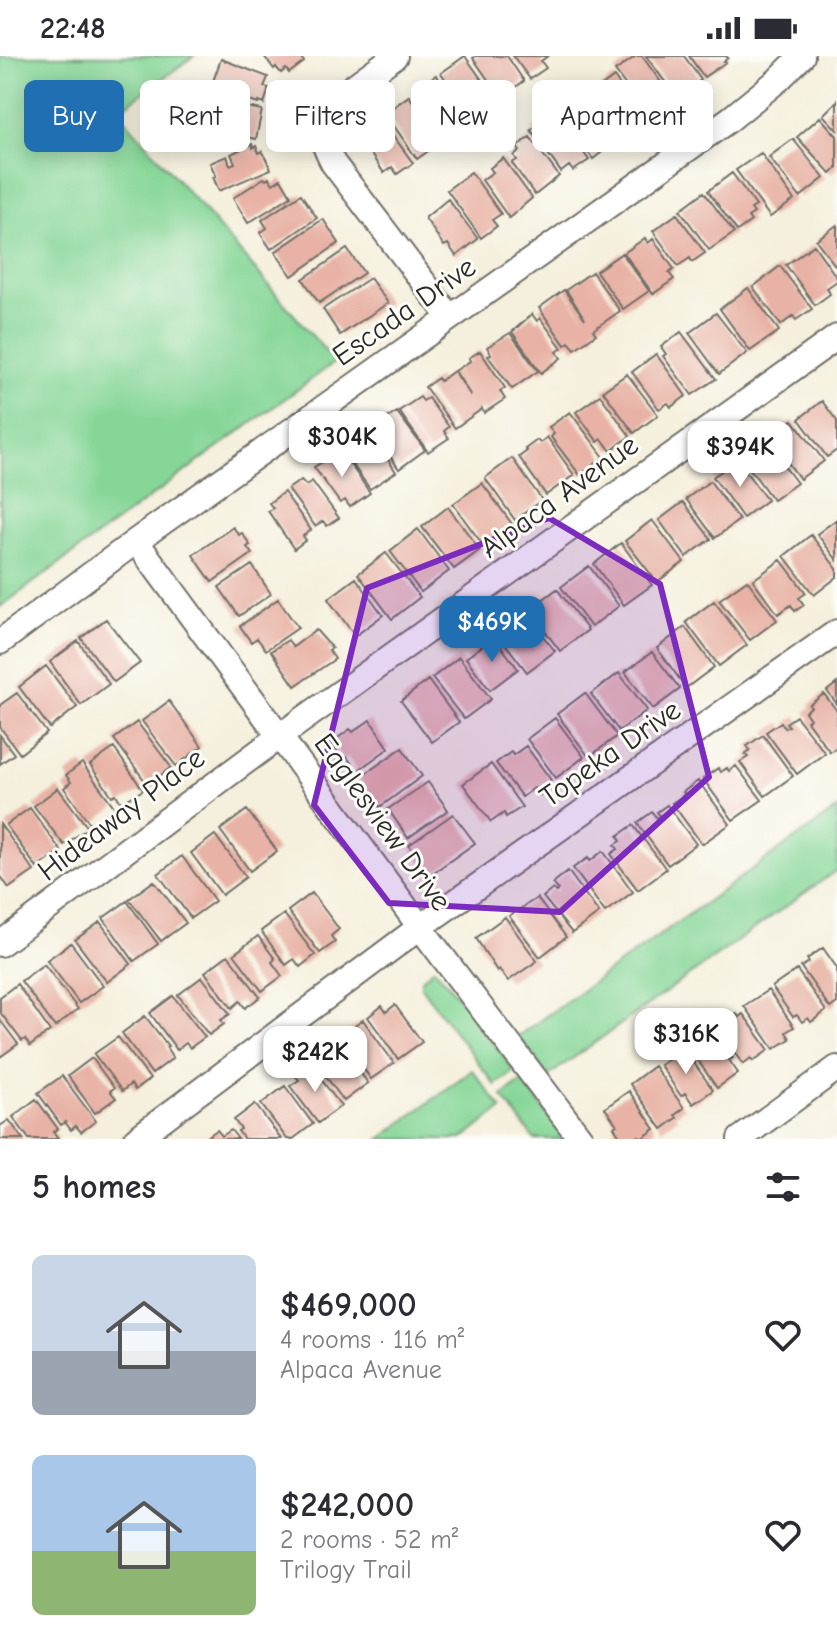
<!DOCTYPE html>
<meta charset="utf-8">
<style>
:root{--surface:#fff;--page:#f7f7f7;--text:#2b2b33;--muted:#7c7c81;--accent:#1f6fb2}
body{margin:0;font-family:"Comic Neue",sans-serif;background:var(--page);color:var(--text);height:100vh;display:flex;flex-direction:column;font-size:30px;white-space:nowrap}
*{box-sizing:border-box;margin:0}
p{font-size:26px;color:var(--muted)}
.icon{flex:none;width:44px;height:44px;fill:none;stroke:currentColor;stroke-width:2;stroke-linecap:round;stroke-linejoin:round}
.map{position:relative;height:1083px;overflow:hidden}
.panel{display:flex;flex-direction:column;background:var(--surface);flex:1}
.panel>*{flex:none}
.top-card{position:absolute;left:24px;top:24px;width:790px;height:72px;display:flex;gap:16px}
.price{position:absolute;translate:-50% -68px;padding:0 18px;border-radius:16px;background:#fff;color:#222;font-size:26px;line-height:52px;filter:drop-shadow(0 2px 4px #0008)}
.price::after{content:'';position:absolute;left:50%;top:48px;width:24px;height:18px;margin-left:-12px;background:inherit;clip-path:polygon(0 0,100% 0,50% 100%)}
.price.current{background:var(--accent);color:#fff}
ul{padding:0;list-style:none}
li{display:flex;align-items:center;gap:24px;height:200px;padding:0 32px}
li span{display:grid;place-items:center;flex:none;width:224px;height:160px;border-radius:12px;color:#555}
li>.icon{margin-inline-start:auto}
span .icon{width:96px;height:96px;fill:#fffc;stroke-width:1}
li b{font-size:34px}
h2{display:flex;justify-content:space-between;align-items:center;height:96px;padding:0 32px;font-size:34px}
.tag{padding:0 28px;border-radius:12px;background:var(--surface);box-shadow:0 4px 20px #0003;font-size:28px;line-height:72px}
.tag.current{background:var(--accent);color:#fff}
.status{display:flex;justify-content:space-between;align-items:center;height:56px;padding:0 40px;background:var(--surface);direction:ltr}
.status svg{height:22px;fill:currentColor}
.map>svg:first-child{display:block}
</style>
<div class="status"><b>22:48</b><svg viewBox="0 0 49 12"><path d="M0 12V9h3v3zM5 12V6h3v6zM10 12V3h3v9zM15 12V0h3v12zM26 1h20v11H26zM47 4h2v5h-2z"/></svg></div>
<div class="map">
<svg width="837" height="1083" viewBox="0 0 837 1083">
<rect width="100%" height="100%" fill="#fdfcf7"/>
<filter id="ink" filterUnits="userSpaceOnUse"><feTurbulence type="fractalNoise" baseFrequency=".0125" numOctaves="2"/><feDisplacementMap in="SourceGraphic" scale="16" xChannelSelector="R" yChannelSelector="G"/><feConvolveMatrix kernelMatrix="1 2 1 2 8 2 1 2 1" color-interpolation-filters="sRGB"/></filter>
<filter id="wash" filterUnits="userSpaceOnUse"><feTurbulence type="fractalNoise" baseFrequency=".006" numOctaves="4" result="noise"/><feDisplacementMap in="SourceGraphic" scale="32" xChannelSelector="R" yChannelSelector="G"/><feGaussianBlur stdDeviation="1.8" result="paint"/><feColorMatrix in="noise" values="0 0 0 0 0 0 0 0 0 0 0 0 0 0 0 0 0 1.4 0 .05"/><feComposite in="paint" operator="in"/></filter>
<g filter="url(#wash)">
<rect width="100%" height="100%" fill="#f5f0dd"/>
<path fill="#85d697" stroke="#588061" stroke-width="2" d="M 0,0 L 194,0 L 118,55 L 335,306 L 0,551 Z
M 837,753 L 837,814 L 548,1020 L 518,980 Z
M 434,912 L 455,936 L 514,1015 L 495,1029 L 421,931 L 421,924 Z
M 472,1014 L 502,1053 L 462,1083 L 380,1083 Z
M 522,1025 L 566,1083 L 534,1083 L 502,1040 Z"/>
<g id="blocks">
<path fill="#e8b3a6" d="M 264,0 L 300,0 L 304,6 L 289,17 L 286,13 L 281,17 L 276,11 L 274,13 Z
M 465,0 L 494,41 L 470,58 L 441,17 Z
M 476,0 L 507,0 L 524,25 L 509,36 L 506,32 L 498,38 L 473,2 Z
M 513,0 L 548,0 L 541,5 L 546,12 L 530,23 Z
M 636,0 L 642,0 L 670,39 L 661,45 L 666,50 L 650,62 L 615,15 Z
M 646,0 L 684,0 L 701,24 L 677,42 Z
M 689,0 L 726,0 L 728,2 L 724,5 L 726,6 L 704,21 Z
M 221,3 L 268,21 L 264,31 L 269,32 L 264,48 L 259,46 L 258,48 L 211,31 Z
M 436,19 L 470,66 L 453,78 L 449,72 L 441,77 L 416,43 L 419,40 L 416,36 L 419,31 Z
M 614,21 L 644,63 L 620,80 L 590,39 Z
M 583,37 L 613,78 L 610,80 L 615,86 L 593,103 L 558,55 Z
M 409,40 L 441,86 L 417,103 L 385,57 Z
M 205,43 L 262,54 L 256,83 L 199,71 Z
M 837,45 L 837,74 L 823,59 Z
M 555,57 L 589,104 L 573,115 L 569,110 L 561,116 L 531,74 Z
M 379,60 L 413,107 L 397,118 L 392,111 L 384,117 L 360,83 L 363,81 L 360,77 L 365,74 L 363,71 Z
M 820,61 L 837,80 L 837,112 L 831,118 L 797,81 Z
M 530,81 L 559,120 L 535,139 L 512,107 L 517,104 L 514,100 L 520,95 L 517,91 Z
M 793,83 L 824,122 L 800,141 L 769,101 Z
M 252,88 L 253,92 L 256,90 L 259,97 L 262,95 L 271,113 L 219,135 L 213,121 L 216,120 L 210,107 L 227,100 L 230,109 L 235,107 L 231,98 Z
M 761,97 L 794,144 L 770,161 L 736,114 Z
M 503,102 L 532,142 L 509,162 L 482,124 L 493,116 L 490,112 Z
M 471,116 L 501,158 L 492,164 L 497,170 L 481,182 L 447,134 Z
M 732,117 L 756,150 L 751,153 L 754,157 L 748,161 L 751,165 L 737,175 L 708,135 Z
M 264,122 L 266,124 L 269,122 L 273,128 L 281,123 L 291,140 L 248,167 L 233,142 Z
M 704,136 L 734,177 L 709,194 L 680,154 Z
M 301,138 L 317,162 L 271,193 L 260,177 L 267,172 L 262,164 Z
M 448,143 L 478,183 L 456,200 L 448,188 L 444,190 L 425,162 Z
M 677,158 L 705,197 L 692,206 L 690,202 L 678,210 L 653,175 Z
M 323,163 L 339,187 L 292,220 L 275,196 Z
M 837,169 L 837,212 L 816,184 Z
M 645,182 L 648,187 L 653,183 L 674,213 L 669,217 L 674,223 L 653,238 L 624,197 Z
M 814,189 L 837,222 L 837,225 L 827,232 L 830,238 L 815,249 L 786,209 Z
M 347,193 L 364,217 L 319,247 L 303,223 Z
M 622,197 L 649,235 L 623,253 L 596,215 Z
M 780,210 L 812,253 L 796,264 L 793,260 L 781,269 L 753,231 Z
M 592,216 L 620,255 L 593,274 L 596,278 L 575,293 L 569,286 L 565,289 L 539,252 L 564,234 L 585,263 L 566,234 Z
M 370,222 L 388,247 L 340,279 L 323,253 Z
M 748,232 L 779,275 L 750,295 L 720,253 Z
M 716,257 L 747,297 L 719,318 L 689,277 Z
M 532,258 L 537,265 L 540,262 L 562,292 L 557,296 L 561,302 L 541,317 L 512,276 Z
M 681,276 L 716,323 L 692,339 L 663,300 L 666,298 L 661,291 Z
M 510,277 L 538,315 L 512,333 L 488,300 L 491,298 L 487,291 Z
M 480,295 L 505,332 L 500,335 L 505,343 L 484,357 L 482,353 L 455,372 L 425,331 L 438,322 L 440,325 L 454,315 L 471,340 L 455,315 L 470,305 L 469,302 Z
M 656,298 L 686,340 L 671,351 L 668,347 L 659,353 L 632,316 Z
M 627,318 L 658,359 L 634,377 L 603,335 Z
M 600,339 L 630,380 L 611,395 L 602,383 L 598,386 L 576,356 Z
M 420,341 L 423,345 L 428,342 L 449,371 L 444,375 L 449,382 L 428,396 L 399,355 Z
M 822,345 L 837,365 L 837,394 L 827,401 L 799,363 Z
M 397,356 L 425,394 L 399,413 L 375,379 L 378,376 L 374,371 Z
M 570,356 L 604,401 L 580,419 L 551,381 L 554,378 L 549,371 Z
M 793,364 L 824,405 L 800,423 L 769,381 Z
M 363,376 L 368,383 L 373,380 L 396,416 L 370,433 L 343,395 L 356,385 L 354,383 Z
M 547,381 L 574,419 L 546,439 L 519,401 L 527,395 L 525,393 L 537,384 L 540,387 Z
M 765,385 L 797,427 L 773,444 L 742,402 Z
M 341,395 L 370,437 L 350,451 L 345,444 L 340,447 L 314,411 Z
M 512,402 L 542,444 L 515,464 L 485,422 Z
M 737,404 L 767,444 L 743,462 L 713,421 Z
M 301,424 L 306,429 L 312,425 L 339,462 L 327,470 L 323,465 L 315,470 L 288,433 Z
M 710,425 L 739,464 L 715,482 L 686,443 Z
M 482,427 L 512,468 L 483,489 L 453,448 Z
M 284,436 L 311,474 L 303,480 L 306,484 L 294,493 L 268,455 L 273,452 L 269,447 Z
M 683,446 L 711,483 L 686,501 L 659,464 Z
M 448,451 L 480,494 L 454,513 L 422,471 Z
M 837,463 L 837,504 L 817,478 Z
M 652,464 L 684,506 L 657,526 L 625,485 Z
M 233,471 L 239,479 L 242,477 L 250,489 L 247,491 L 252,498 L 212,526 L 193,499 Z
M 418,473 L 449,515 L 421,536 L 390,495 Z
M 811,479 L 837,513 L 837,521 L 814,539 L 784,500 Z
M 621,487 L 652,529 L 624,549 L 594,508 Z
M 386,497 L 420,541 L 392,563 L 358,518 Z
M 781,504 L 806,537 L 799,542 L 804,549 L 795,555 L 791,549 L 778,558 L 753,524 Z
M 252,509 L 271,538 L 239,560 L 219,531 Z
M 589,510 L 619,550 L 591,571 L 561,531 Z
M 356,522 L 383,559 L 355,580 L 328,543 Z
M 747,524 L 777,564 L 750,584 L 719,544 Z
M 557,533 L 588,574 L 560,595 L 529,554 Z
M 278,543 L 298,572 L 266,594 L 257,582 L 251,586 L 240,570 Z
M 714,545 L 747,589 L 719,610 L 686,566 Z
M 524,556 L 555,595 L 527,616 L 497,577 Z
M 106,563 L 140,607 L 114,626 L 81,582 Z
M 685,571 L 714,611 L 686,632 L 657,592 Z
M 316,574 L 332,592 L 329,594 L 335,603 L 295,630 L 271,595 L 288,584 L 293,591 Z
M 494,581 L 518,613 L 490,634 L 466,602 Z
M 78,585 L 109,628 L 81,649 L 50,606 Z
M 652,596 L 680,633 L 653,653 L 625,616 Z
M 459,601 L 491,643 L 464,663 L 432,622 Z
M 46,610 L 77,651 L 50,672 L 19,631 Z
M 619,617 L 647,654 L 619,675 L 591,638 Z
M 428,624 L 459,666 L 432,686 L 401,645 Z
M 837,627 L 837,648 L 827,635 Z
M 17,637 L 47,677 L 20,698 L 0,671 L 0,649 Z
M 585,637 L 617,680 L 589,701 L 557,658 Z
M 824,638 L 837,655 L 837,691 L 830,696 L 807,665 L 810,663 L 805,656 L 811,651 L 809,649 Z
M 169,645 L 202,690 L 176,710 L 142,665 Z
M 796,660 L 825,697 L 797,718 L 766,676 L 781,666 L 785,672 L 789,670 L 786,667 Z
M 555,662 L 584,701 L 556,722 L 527,683 Z
M 370,664 L 389,692 L 357,715 L 347,701 L 344,704 L 331,687 L 350,673 L 353,676 Z
M 137,666 L 171,711 L 148,729 L 114,683 Z
M 0,679 L 14,698 L 0,708 Z
M 763,679 L 793,720 L 765,740 L 740,706 L 748,701 L 745,698 L 750,694 L 747,690 Z
M 526,690 L 551,724 L 544,729 L 547,733 L 540,739 L 534,732 L 522,741 L 496,707 L 511,696 L 513,699 Z
M 114,692 L 143,734 L 121,747 L 116,738 L 112,740 L 90,709 Z
M 402,692 L 422,720 L 380,751 L 359,722 Z
M 82,707 L 115,752 L 91,769 L 64,732 L 71,726 L 66,719 Z
M 491,708 L 522,751 L 506,761 L 504,757 L 491,766 L 463,728 Z
M 736,710 L 762,744 L 733,764 L 703,723 L 718,712 L 721,716 L 727,712 L 729,715 Z
M 698,725 L 730,768 L 702,788 L 672,747 L 685,738 L 683,736 Z
M 428,726 L 448,754 L 408,782 L 388,753 Z
M 58,732 L 88,772 L 64,789 L 34,750 Z
M 667,749 L 696,788 L 668,809 L 637,767 L 652,756 L 657,762 L 660,760 L 657,756 Z
M 30,752 L 61,795 L 37,812 L 6,769 Z
M 247,754 L 277,795 L 250,815 L 220,774 Z
M 453,758 L 475,787 L 430,819 L 409,789 Z
M 0,768 L 34,815 L 9,832 L 0,819 Z
M 633,769 L 666,813 L 638,834 L 611,798 L 618,793 L 615,789 L 621,785 L 618,780 Z
M 215,779 L 246,821 L 222,839 L 191,797 Z
M 603,795 L 633,836 L 605,856 L 573,812 L 588,802 L 590,805 Z
M 182,800 L 215,845 L 191,862 L 158,818 Z
M 568,815 L 599,857 L 572,877 L 543,841 L 553,833 L 556,836 L 558,834 L 553,827 Z
M 154,825 L 186,867 L 161,885 L 129,843 Z
M 312,837 L 339,873 L 331,880 L 335,886 L 320,897 L 288,855 Z
M 537,842 L 566,881 L 540,901 L 509,860 Z
M 127,845 L 158,888 L 134,905 L 103,862 Z
M 284,858 L 315,899 L 300,911 L 294,903 L 286,909 L 261,875 Z
M 505,861 L 537,905 L 508,925 L 499,913 L 497,915 L 476,882 Z
M 100,866 L 131,908 L 107,926 L 75,884 Z
M 258,880 L 275,903 L 272,906 L 282,920 L 262,935 L 234,898 Z
M 71,887 L 103,930 L 79,947 L 47,904 Z
M 823,892 L 837,912 L 837,947 L 830,952 L 801,911 L 809,906 L 807,903 Z
M 228,899 L 260,941 L 245,952 L 240,945 L 232,952 L 205,916 Z
M 44,908 L 78,953 L 55,971 L 21,925 Z
M 797,914 L 826,955 L 811,966 L 808,962 L 802,966 L 797,959 L 793,961 L 772,931 Z
M 202,921 L 230,958 L 221,964 L 224,968 L 209,979 L 178,939 Z
M 17,928 L 50,975 L 30,990 L 25,983 L 22,985 L 0,956 L 0,941 Z
M 768,934 L 794,971 L 786,976 L 790,983 L 774,993 L 744,950 Z
M 173,940 L 205,981 L 190,992 L 186,987 L 177,994 L 150,957 Z
M 395,949 L 422,986 L 398,1003 L 368,961 L 382,950 L 386,956 Z
M 736,957 L 739,961 L 743,958 L 769,994 L 753,1005 L 751,1002 L 743,1008 L 716,972 Z
M 145,960 L 168,990 L 166,991 L 173,1002 L 152,1018 L 122,977 Z
M 0,964 L 18,988 L 0,1001 Z
M 363,964 L 394,1007 L 371,1023 L 345,987 L 353,982 L 348,975 Z
M 712,972 L 733,1002 L 729,1004 L 738,1017 L 717,1032 L 688,990 L 689,989 L 686,984 L 696,977 L 699,981 Z
M 118,981 L 150,1023 L 135,1034 L 131,1028 L 122,1035 L 94,998 Z
M 337,986 L 368,1027 L 344,1045 L 313,1003 Z
M 679,990 L 682,994 L 684,993 L 713,1034 L 693,1048 L 685,1037 L 681,1040 L 660,1009 L 671,1002 L 668,998 Z
M 92,1002 L 114,1032 L 110,1035 L 116,1042 L 95,1057 L 68,1020 Z
M 309,1007 L 341,1050 L 318,1067 L 290,1030 L 299,1024 L 294,1018 Z
M 654,1010 L 684,1052 L 675,1059 L 677,1062 L 662,1073 L 630,1028 Z
M 62,1020 L 96,1065 L 81,1076 L 76,1070 L 71,1074 L 65,1066 L 61,1069 L 38,1037 Z
M 285,1030 L 313,1068 L 293,1083 L 287,1083 L 261,1048 Z
M 629,1035 L 655,1073 L 641,1083 L 639,1080 L 635,1083 L 622,1083 L 614,1071 L 617,1069 L 605,1052 Z
M 36,1043 L 58,1073 L 53,1076 L 59,1083 L 29,1083 L 13,1061 Z
M 255,1048 L 281,1083 L 244,1083 L 238,1075 L 241,1073 L 234,1064 Z
M 9,1064 L 23,1083 L 0,1083 L 0,1070 Z
M 217,1074 L 222,1080 L 231,1074 L 238,1083 L 204,1083 Z"/>
</g>
</g>
<g filter="url(#ink)">
<use href="#blocks" fill-opacity="0" stroke="#727069" stroke-width="2"/>
<g fill="none" stroke-linecap="round" stroke-linejoin="round">
<g stroke="#727069" stroke-width="28">
<path id="minor" d="M 395,0 L 339,41 C 317,66 318,79 333,107 L 450,261
M 136,485 L 420,871 L 581,1083
M 0,586 L 136,485 L 730,63 L 778,24 L 802,0
M 0,888 L 280,680 L 837,281
M 136,1083 L 420,871 L 837,576
M 740,1083 L 837,1012"/>
</g>
<use href="#minor" stroke="#fff" stroke-width="24"/>
</g>
</g>
<path fill="#7b2cbf" fill-opacity="0.2" stroke="#7b2cbf" stroke-width="6" stroke-linejoin="round" d="M 549,462 L 660,528 L 709,721 L 560,856 L 389,847 L 314,749 L 367,532 Z"/>
<g text-anchor="middle" stroke-width="6" stroke-linejoin="round" paint-order="stroke">
<g font-size="30" fill="#2b2b2b" stroke="#fdfcf7">
<text transform="translate(404 255) rotate(-35)" y="10">Escada Drive</text>
<text transform="translate(559 440) rotate(-36)" y="10">Alpaca Avenue</text>
<text transform="translate(610 697) rotate(-35)" y="10">Topeka Drive</text>
<text transform="translate(121 758) rotate(-37)" y="10">Hideaway Place</text>
<text transform="translate(383 766) rotate(54)" y="10">Eaglesview Drive</text>
</g>
</g>
</svg>
<b class="price" style="left:342px;top:423px">$304K</b>
<b class="price" style="left:740px;top:433px">$394K</b>
<b class="price current" style="left:492px;top:608px">$469K</b>
<b class="price" style="left:686px;top:1020px">$316K</b>
<b class="price" style="left:315px;top:1038px">$242K</b>
<div class="top-card">
<a class="tag current">Buy</a>
<a class="tag">Rent</a>
<a class="tag">Filters</a>
<a class="tag">New</a>
<a class="tag">Apartment</a>
</div>
</div>
<section class="panel">
<h2>5 homes<svg class="icon" aria-label="filters" viewBox="0 0 24 24"><path d="M4 7h16M4 17h16"/><circle cx="9" cy="7" r="2"/><circle cx="15" cy="17" r="2"/></svg></h2>
<ul>
<li><span style="background:linear-gradient(#c9d6e8 60%,#9aa5b1 0)"><svg class="icon" aria-label="home" viewBox="0 0 24 24"><path d="M3 11l9-7 9 7M6 9v11h12V9"/></svg></span><div><b>$469,000</b><p>4 rooms · 116 m²</p><p>Alpaca Avenue</p></div><svg class="icon" aria-label="heart" viewBox="0 0 24 24"><path d="M12 20l-8-8c-3-5 5-10 8-4 3-6 11-1 8 4z"/></svg></li>
<li><span style="background:linear-gradient(#a9c7e8 60%,#8fb573 0)"><svg class="icon" aria-label="home" viewBox="0 0 24 24"><path d="M3 11l9-7 9 7M6 9v11h12V9"/></svg></span><div><b>$242,000</b><p>2 rooms · 52 m²</p><p>Trilogy Trail</p></div><svg class="icon" aria-label="heart" viewBox="0 0 24 24"><path d="M12 20l-8-8c-3-5 5-10 8-4 3-6 11-1 8 4z"/></svg></li>
</ul>
</section>
